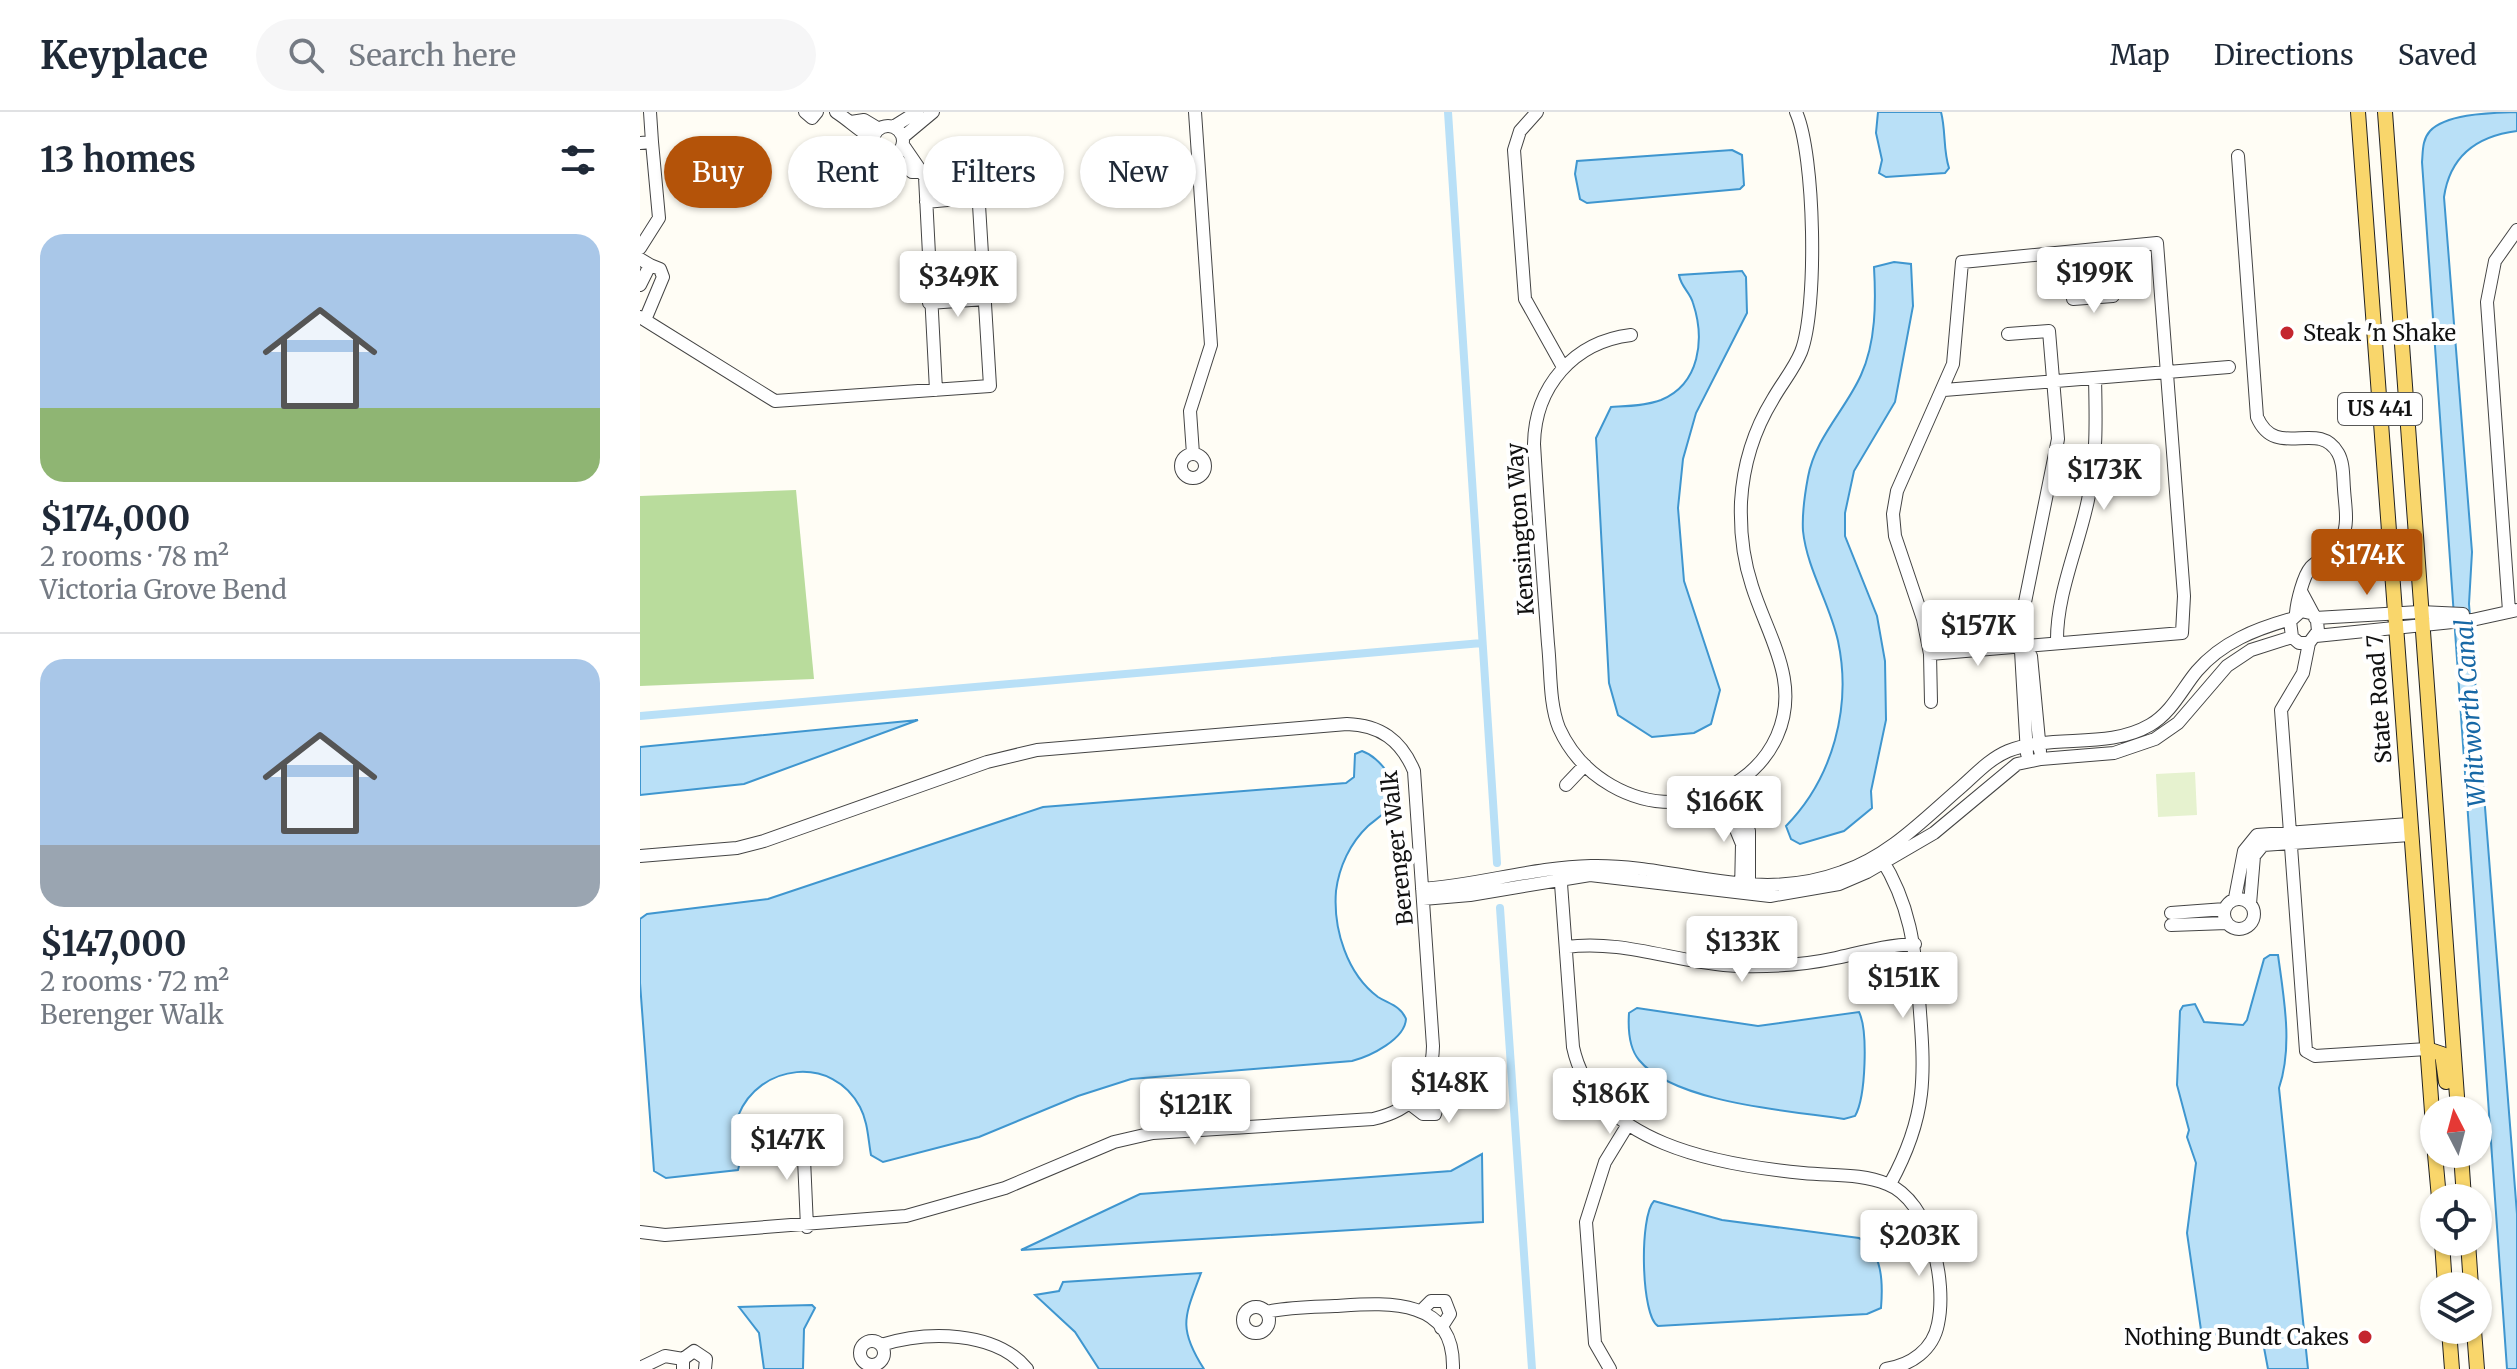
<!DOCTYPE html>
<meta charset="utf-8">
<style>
:root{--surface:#fff;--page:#f6f6f7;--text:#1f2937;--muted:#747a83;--line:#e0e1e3;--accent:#b45309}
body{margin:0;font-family:Merriweather,serif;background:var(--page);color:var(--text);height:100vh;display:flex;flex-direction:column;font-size:30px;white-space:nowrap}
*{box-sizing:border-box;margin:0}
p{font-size:26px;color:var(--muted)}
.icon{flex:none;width:44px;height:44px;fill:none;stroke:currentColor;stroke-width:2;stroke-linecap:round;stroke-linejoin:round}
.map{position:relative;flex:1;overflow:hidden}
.panel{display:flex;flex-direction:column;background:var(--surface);width:640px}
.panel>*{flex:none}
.guide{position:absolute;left:24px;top:24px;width:760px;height:72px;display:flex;gap:16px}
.needle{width:52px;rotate:354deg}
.controls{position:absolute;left:1780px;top:984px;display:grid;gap:16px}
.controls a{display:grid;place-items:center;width:72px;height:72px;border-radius:50%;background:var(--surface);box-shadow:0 2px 6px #0004;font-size:40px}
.price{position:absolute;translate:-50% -68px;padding:0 18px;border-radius:8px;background:#fff;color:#222;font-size:26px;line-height:52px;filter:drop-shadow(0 2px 4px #0008)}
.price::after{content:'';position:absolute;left:50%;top:48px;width:24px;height:18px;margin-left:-12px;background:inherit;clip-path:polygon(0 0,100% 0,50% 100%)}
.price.current{background:var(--accent);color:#fff}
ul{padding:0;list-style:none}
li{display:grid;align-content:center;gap:16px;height:424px;padding:0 40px}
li+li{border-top:2px solid var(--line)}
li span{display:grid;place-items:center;height:248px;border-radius:24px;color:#555}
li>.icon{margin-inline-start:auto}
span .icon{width:144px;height:144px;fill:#fffc;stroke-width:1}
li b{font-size:34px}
h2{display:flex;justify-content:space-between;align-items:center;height:96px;padding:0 40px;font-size:34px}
.pill{padding:0 28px;border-radius:36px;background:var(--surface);box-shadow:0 2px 6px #0004;font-size:28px;line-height:72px}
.pill.current{background:var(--accent);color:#fff}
header{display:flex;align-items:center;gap:48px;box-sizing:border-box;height:112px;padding:0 40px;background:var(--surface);border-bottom:2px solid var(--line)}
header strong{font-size:38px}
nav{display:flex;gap:44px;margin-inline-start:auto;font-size:28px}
.search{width:560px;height:72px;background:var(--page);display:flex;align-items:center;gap:20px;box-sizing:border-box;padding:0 28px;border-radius:44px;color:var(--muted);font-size:30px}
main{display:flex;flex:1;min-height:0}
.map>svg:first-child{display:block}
</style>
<header>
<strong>Keyplace</strong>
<div class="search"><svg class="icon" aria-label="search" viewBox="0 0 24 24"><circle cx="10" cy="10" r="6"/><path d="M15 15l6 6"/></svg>Search here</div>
<nav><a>Map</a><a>Directions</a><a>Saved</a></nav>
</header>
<main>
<section class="panel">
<h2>13 homes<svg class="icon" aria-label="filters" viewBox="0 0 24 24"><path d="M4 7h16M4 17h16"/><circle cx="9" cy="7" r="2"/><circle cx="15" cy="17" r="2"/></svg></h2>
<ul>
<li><span style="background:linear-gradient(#a9c7e8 70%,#8fb573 0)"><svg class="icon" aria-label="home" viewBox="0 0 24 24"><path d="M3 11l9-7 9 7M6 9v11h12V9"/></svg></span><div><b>$174,000</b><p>2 rooms · 78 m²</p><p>Victoria Grove Bend</p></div></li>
<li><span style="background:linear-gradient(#a9c7e8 75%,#9aa5b1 0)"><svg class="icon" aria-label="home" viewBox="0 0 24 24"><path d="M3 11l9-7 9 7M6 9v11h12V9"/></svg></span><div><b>$147,000</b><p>2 rooms · 72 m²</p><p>Berenger Walk</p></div></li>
</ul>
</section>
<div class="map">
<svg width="1877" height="1257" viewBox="0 0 1877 1257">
<rect width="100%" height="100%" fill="#fffdf5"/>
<path fill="#b9dc9c" d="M 156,378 L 174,567 L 0,574 L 0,384 Z"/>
<path fill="#e6f2cf" d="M 1555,660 L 1557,703 L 1518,705 L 1516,662 Z"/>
<path fill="#b9e0f7" stroke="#3f96cf" stroke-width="2" d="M 1238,0 L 1301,0 C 1306,19 1303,38 1309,56 L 1305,61 L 1246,65 L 1239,61 L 1242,48 L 1236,21 Z
M 1877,0 L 1877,19 C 1837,24 1810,44 1804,85 L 1832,440 L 1829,492 L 1877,1102 L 1877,1257 L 1867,1257 L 1782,50 C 1783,39 1782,28 1790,19 C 1807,1 1853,1 1877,0 Z
M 1092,38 L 1102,43 L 1104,73 L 1100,77 L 947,91 L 940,87 L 935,62 L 937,49 Z
M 1254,150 L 1271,152 L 1273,194 L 1255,290 L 1214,359 L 1205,401 L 1205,424 L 1237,504 L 1245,549 L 1246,608 L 1231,679 L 1232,696 L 1204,719 L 1160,732 L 1151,727 L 1146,714 C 1193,666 1212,595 1198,529 C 1190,492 1167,457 1163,419 C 1162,403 1165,381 1168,365 C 1175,326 1206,297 1221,263 C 1236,230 1236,190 1234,155 Z
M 1102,159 L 1106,165 L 1107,201 L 1056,301 L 1043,347 L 1038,396 L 1044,469 L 1080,578 L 1071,612 L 1054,621 L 1012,625 L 978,603 L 969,571 L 956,326 L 971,295 C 987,294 1005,294 1021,288 C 1060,272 1065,227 1053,191 C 1050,180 1041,175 1039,163 Z
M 278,608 L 104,672 L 0,683 L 0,635 Z
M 722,639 C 740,645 762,673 751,693 C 746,701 735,708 728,714 C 710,731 699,755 696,779 C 693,817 707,862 738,885 C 749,892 761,894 766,907 C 765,927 731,944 712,949 L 491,967 L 438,984 L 339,1025 L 243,1050 L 231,1043 C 228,1027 228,1010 220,995 C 193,943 119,951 98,1004 C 91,1023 104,1042 98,1058 L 26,1066 L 14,1059 L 0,871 L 0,807 L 7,802 L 128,787 L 403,695 L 706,671 L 714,665 L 715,642 Z
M 1630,843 L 1638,843 C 1644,887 1653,934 1639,976 L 1668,1257 L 1628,1257 L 1622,1225 L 1570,1222 L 1561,1218 L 1547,1121 L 1556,1051 L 1547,1025 L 1549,1018 L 1537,973 L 1540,899 L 1543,894 L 1555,892 L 1564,910 L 1603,913 L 1607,908 L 1624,847 Z
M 997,896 L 1118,914 L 1219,900 C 1228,918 1226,985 1215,1004 L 1204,1007 C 1152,999 1034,991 999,948 C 989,936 988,916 989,901 Z
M 842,1042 L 843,1110 L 381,1138 L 500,1082 L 811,1059 Z
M 1014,1089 L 1082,1108 L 1219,1126 C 1243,1139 1243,1172 1241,1196 L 1227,1202 L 1018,1214 C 1001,1205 999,1104 1014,1089 Z
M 561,1161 C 545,1204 537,1215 564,1257 L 459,1257 L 435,1220 L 395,1183 L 419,1179 L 423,1170 Z
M 172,1193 L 175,1196 L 164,1217 L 163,1257 L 124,1257 L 119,1221 L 99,1195 Z"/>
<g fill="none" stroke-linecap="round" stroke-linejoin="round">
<path stroke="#b9e0f7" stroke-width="8" d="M 808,0 L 857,751
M 0,604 L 842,531
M 860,796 L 892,1257"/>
<g stroke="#444" stroke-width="14">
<path id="minor" d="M 165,0 L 172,6 L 177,0
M 196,0 C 210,9 219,19 234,27
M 897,0 L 880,19 L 874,38 L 885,187 L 923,255
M 211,10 L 224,8 L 239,17
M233 29a15 15 0 1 1 30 0a15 15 0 1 1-30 0Z
M 253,15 L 277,0
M 263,25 L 293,0
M 0,31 L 12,30 L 10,0
M 263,33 L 285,65
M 252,44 L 272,60 L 280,60
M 1598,44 L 1617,305 C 1636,349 1678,306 1698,341 C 1704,351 1703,366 1704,377 C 1705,394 1709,411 1702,426 C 1697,440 1681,445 1671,455 C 1663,464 1657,490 1656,501
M 286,90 L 339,85
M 0,136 L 19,106 L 12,30
M 0,147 L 10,153 L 0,173
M 1433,187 L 1473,184
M 289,191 L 345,187
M 0,205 L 135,289 L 350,274 L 337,60 L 285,65 L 296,278
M 5,208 L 23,165 L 20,157 L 10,153
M 1368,222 L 1409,219 L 1418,327 L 1383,500 L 1381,539 L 1387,642
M 991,223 C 933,230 895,275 894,332 C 898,399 903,465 908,532 C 911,559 909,591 919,616 C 941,665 994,696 1047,689 C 1086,683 1121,660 1137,624 C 1161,570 1128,525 1112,474 C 1103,447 1100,418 1101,390 C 1103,354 1114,318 1133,287 C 1142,271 1154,257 1161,240 C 1178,197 1175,42 1156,0
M 1304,278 L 1589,255
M541 354a12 12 0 1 1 24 0a12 12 0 1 1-24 0Z
M 553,342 L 550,299 L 571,233 L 555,0
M 1662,481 L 1677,509 L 1678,519 L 1669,531 L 1659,531 L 1652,525 L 1650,509 L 1661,499 L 1670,501
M 1869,499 L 1847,190 L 1855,149 L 1877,118
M 1675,506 L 1780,500 L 1823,502
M 1676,524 L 1832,508 L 1877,498
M 1417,531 C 1416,483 1438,436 1448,388 C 1457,347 1456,308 1455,266
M 1669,531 L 1663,561 L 1641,598 L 1666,939 L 1675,944 L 1787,937
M 1383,533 L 1391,544 L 1400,639
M 1290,542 L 1542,521 L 1544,484 L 1517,131 L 1322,150 L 1313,252 L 1257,379 L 1253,402 L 1255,424 L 1283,507 L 1290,542 L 1291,590
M 926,673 L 945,653
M 1091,674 L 1109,719 L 1109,780
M 1080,679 L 1102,732 L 1101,779
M 0,744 L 97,736 L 124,729 L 347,650 L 397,638 L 707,612 C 740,613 761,628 774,659 L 793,934 C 792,975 773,998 733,1007 L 513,1021 L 474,1030 L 365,1076 L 266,1104 L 25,1123 L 0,1120
M 1241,746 C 1270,792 1275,835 1279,887 C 1285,963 1288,1003 1250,1072
M 920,758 L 933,935 C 954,1032 1079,1053 1163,1061 C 1191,1064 1221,1061 1247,1072 C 1291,1089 1307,1171 1298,1212 C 1293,1238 1271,1253 1246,1257
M 782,777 C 839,773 895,755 951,754 C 1039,752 1113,793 1202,760 C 1249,744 1283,708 1320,676 C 1335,663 1349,647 1368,639 C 1413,621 1467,638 1510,613 C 1532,600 1542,577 1557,559 C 1582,530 1616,517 1651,507
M 1595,786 L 1604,739 L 1617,723 L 1769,712
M 783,787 L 830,783 L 950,763 L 1130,784 L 1199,772 L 1227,760 L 1294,721 L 1377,652 L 1401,647 L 1474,641 L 1515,627 L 1538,611 L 1587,554 L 1611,538 L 1652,525
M1584 802a15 15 0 1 1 30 0a15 15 0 1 1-30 0Z
M 1610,792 L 1614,744 L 1623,733 L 1770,723
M 1531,801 L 1585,797
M 1531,813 L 1587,811
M 926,835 C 985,827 1039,852 1097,854 C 1130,855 1164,853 1196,846 C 1223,840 1247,833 1275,832
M 770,992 L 783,1002 L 795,1002 L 798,990 L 785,974
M 163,1024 L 167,1115
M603 1208a13 13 0 1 1 26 0a13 13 0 1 1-26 0Z
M 781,1199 L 791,1189 L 805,1189 L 810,1202 L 801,1216
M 626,1200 C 648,1195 672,1195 695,1194 C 745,1191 815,1184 813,1257
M220 1241a12 12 0 1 1 24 0a12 12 0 1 1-24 0Z
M 241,1233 C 286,1219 355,1218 387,1257
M 0,1256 L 25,1244 L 43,1247
M 43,1257 L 43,1247 L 54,1239 L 66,1247 L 65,1257
M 970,1257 L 955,1231 L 946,1110 L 965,1050 L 987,1014"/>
</g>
<g stroke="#222" stroke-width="16">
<path id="major" d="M 1718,0 L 1794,1027
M 1745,0 L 1818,998
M 1787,937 L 1802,942 L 1806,970
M 1795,1042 L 1799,1086
M 1821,1042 L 1824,1086
M 1802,1130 L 1805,1174
M 1828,1130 L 1831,1174
M 1809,1218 L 1812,1257
M 1834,1218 L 1837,1257"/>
</g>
<use href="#minor" stroke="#fff" stroke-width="12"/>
<use href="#major" stroke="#f9d66b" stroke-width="14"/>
</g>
<g fill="#c4262e" stroke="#fff" stroke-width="3">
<circle cx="1647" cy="221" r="8"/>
<circle cx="1725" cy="1225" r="8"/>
</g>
<g text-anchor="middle" stroke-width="8" stroke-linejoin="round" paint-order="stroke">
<rect fill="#fff" stroke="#585858" stroke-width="2" x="1698" y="281" width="84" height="32" rx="6"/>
<g font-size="20" font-weight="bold" fill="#111">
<text x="1740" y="304">US 441</text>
</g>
<g font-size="22" fill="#111" stroke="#fff" text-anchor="start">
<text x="1663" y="229">Steak 'n Shake</text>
<text x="1709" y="1233" text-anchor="end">Nothing Bundt Cakes</text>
</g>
<g font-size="22" fill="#111" stroke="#fff">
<text transform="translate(880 417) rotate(-94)" y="8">Kensington Way</text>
<text transform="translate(1739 587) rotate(-94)" y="8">State Road 7</text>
<text transform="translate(757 736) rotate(-96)" y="8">Berenger Walk</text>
</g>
<g font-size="24" font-style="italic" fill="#1768a6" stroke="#fff">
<text transform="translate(1831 601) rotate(-94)" y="8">Whitworth Canal</text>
</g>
</g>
</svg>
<div class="controls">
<a><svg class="needle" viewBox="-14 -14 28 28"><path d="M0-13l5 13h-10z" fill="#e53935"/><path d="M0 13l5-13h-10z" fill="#747a83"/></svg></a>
<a><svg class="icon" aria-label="locate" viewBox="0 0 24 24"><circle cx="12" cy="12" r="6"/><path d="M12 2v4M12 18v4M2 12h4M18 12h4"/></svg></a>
<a><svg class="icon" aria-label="layers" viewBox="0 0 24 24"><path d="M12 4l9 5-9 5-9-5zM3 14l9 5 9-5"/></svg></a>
</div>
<b class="price" style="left:1454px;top:203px">$199K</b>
<b class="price" style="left:318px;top:207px">$349K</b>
<b class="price" style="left:1464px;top:400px">$173K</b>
<b class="price current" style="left:1727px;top:485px">$174K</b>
<b class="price" style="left:1338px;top:556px">$157K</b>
<b class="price" style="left:1084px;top:732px">$166K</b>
<b class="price" style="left:1102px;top:872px">$133K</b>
<b class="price" style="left:1263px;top:908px">$151K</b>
<b class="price" style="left:809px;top:1013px">$148K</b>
<b class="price" style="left:970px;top:1024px">$186K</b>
<b class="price" style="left:555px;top:1035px">$121K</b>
<b class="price" style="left:147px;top:1070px">$147K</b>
<b class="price" style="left:1279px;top:1166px">$203K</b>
<div class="guide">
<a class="pill current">Buy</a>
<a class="pill">Rent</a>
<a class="pill">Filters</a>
<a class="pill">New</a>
</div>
</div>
</main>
